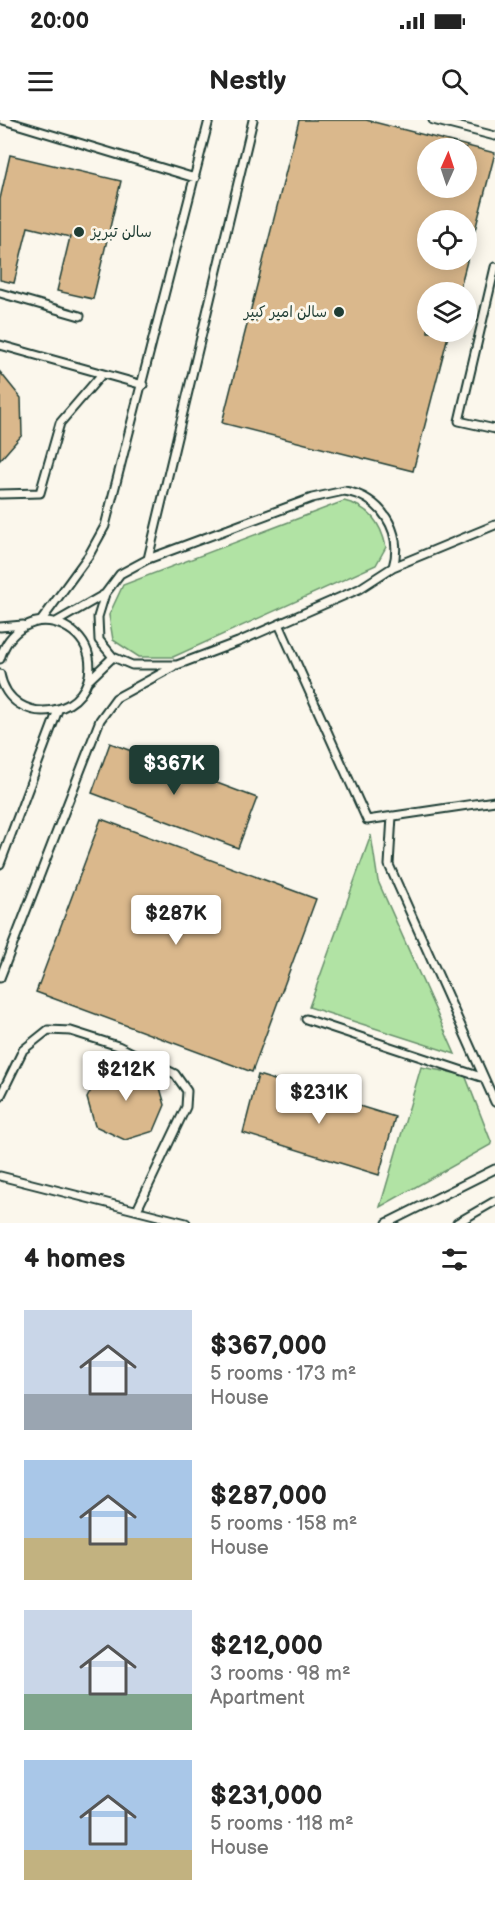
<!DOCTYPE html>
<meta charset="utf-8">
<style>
:root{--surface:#fff;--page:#f2f2f2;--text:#222;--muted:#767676;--accent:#1f3d34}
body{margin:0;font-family:"Balsamiq Sans","Playpen Sans Arabic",sans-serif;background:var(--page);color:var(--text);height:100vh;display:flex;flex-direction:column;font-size:22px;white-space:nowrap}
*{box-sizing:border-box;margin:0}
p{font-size:20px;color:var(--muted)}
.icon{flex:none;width:33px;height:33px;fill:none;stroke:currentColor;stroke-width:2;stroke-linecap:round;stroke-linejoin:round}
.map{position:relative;height:1103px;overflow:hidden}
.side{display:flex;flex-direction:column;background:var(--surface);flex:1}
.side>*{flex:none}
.needle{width:39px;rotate:3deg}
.tools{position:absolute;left:417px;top:18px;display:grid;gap:12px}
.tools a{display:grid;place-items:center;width:60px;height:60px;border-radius:50%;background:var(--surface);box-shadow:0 3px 15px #0003;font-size:30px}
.price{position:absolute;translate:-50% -51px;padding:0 14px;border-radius:6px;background:#fff;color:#222;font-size:20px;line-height:39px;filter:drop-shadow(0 2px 3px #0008)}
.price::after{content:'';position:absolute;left:50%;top:36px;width:18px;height:14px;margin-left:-9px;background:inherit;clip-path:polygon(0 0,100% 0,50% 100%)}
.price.current{background:var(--accent);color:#fff}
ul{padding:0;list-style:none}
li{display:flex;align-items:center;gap:18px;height:150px;padding:0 24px}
li span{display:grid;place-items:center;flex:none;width:168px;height:120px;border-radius:0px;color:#555}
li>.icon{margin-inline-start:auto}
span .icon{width:72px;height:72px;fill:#fffc;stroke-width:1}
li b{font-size:26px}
h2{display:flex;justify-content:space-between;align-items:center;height:72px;padding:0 24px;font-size:26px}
.status{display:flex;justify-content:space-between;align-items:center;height:42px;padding:0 30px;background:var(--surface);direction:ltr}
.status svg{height:16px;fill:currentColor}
header{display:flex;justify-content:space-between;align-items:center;height:78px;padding:0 24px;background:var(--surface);font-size:27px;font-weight:600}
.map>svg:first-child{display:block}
</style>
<div class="status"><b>20:00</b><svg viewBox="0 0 49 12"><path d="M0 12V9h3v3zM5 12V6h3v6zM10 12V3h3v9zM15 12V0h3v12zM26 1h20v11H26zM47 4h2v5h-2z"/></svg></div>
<header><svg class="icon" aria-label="menu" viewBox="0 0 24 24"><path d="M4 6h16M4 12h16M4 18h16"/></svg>Nestly<svg class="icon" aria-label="search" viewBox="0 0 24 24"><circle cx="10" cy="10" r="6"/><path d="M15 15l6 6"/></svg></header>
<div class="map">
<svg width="495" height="1103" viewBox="0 0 495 1103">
<rect width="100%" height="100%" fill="#fbf7ec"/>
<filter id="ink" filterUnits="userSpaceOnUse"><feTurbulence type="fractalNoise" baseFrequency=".0167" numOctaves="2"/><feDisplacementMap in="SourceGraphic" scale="12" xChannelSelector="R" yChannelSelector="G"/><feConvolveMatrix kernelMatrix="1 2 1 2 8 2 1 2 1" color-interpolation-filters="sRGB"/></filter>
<g filter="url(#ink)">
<path fill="#b1e3a4" stroke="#68906c" stroke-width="1.5" d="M 344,381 C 368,386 381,403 386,427 L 376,445 L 173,537 L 139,537 L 113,520 L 109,495 L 123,465 Z
M 371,715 L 378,761 L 455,934 L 309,887 Z
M 421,947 L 465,955 L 492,1024 L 380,1087 Z"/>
<path fill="#dab88c" stroke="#1f3d34" stroke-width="1.5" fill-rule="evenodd" d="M 299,0 L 366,0 L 495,33 L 459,172 L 428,172 L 428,212 L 449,212 L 413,351 L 222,303 ZM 428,28 L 466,28 L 466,68 L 428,68 ZM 428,100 L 466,100 L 466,140 L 428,140 Z
M 10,35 L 121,61 L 93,179 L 57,171 L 70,117 L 28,107 L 14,163 L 0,160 L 0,79 Z
M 0,252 L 21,278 L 22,315 L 0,340 Z
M 110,623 L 257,678 L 238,728 L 92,673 Z
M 101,699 L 316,779 L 252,952 L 36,872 Z
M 128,944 L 157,957 L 165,985 L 154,1011 L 125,1020 L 95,1006 L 87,978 L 101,951 Z
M 258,955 L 395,997 L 379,1055 L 243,1013 Z"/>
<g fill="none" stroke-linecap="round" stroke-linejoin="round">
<g stroke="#1f3d34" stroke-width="11">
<path id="lane" d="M 3,0 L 195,58
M 433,0 L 495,16
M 495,147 L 459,301 L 495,309
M 0,173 L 80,196
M 0,225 L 143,265
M 344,371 C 380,376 404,411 393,447 L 359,469 L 238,522 L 177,545 L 132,545 L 113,537 L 99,520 L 98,497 L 105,474 L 120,454 L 148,439 L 312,378 Z
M 0,374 L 40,373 L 60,303 L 102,254
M 148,439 L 253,0
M 393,447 L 495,405
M 41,501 L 89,435 L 105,406 L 209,0
M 56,502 L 105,474
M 279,504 L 367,700 L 495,681
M 0,507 L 23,505
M 0,539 C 8,511 35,492 64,506 C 76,512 86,523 89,537 C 99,598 11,612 0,554
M 88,561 L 113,537
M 392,696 L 389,745 L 495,982
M 0,744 L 58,590
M 0,858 L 100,600 L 116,578 L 173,547
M 306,899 L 484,958
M 0,977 L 23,930 L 48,910 L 71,911 L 118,926 L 175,954 L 187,971 L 186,987 L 137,1090
M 0,1056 L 186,1103
M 387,1103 L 495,1049
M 457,1103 L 495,1081"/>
</g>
<use href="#lane" stroke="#fbf7ec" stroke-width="7"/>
</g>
</g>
<g fill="#1f3d34" stroke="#fbf7ec" stroke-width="2">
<circle cx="79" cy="112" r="6"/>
<circle cx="339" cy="192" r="6"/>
</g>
<g text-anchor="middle" stroke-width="6" stroke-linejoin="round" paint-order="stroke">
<g font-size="15" fill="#1f3d34" stroke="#fbf7ec" text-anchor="start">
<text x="91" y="117">سالن تبریز</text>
<text x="327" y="197" text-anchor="end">سالن امیر کبیر</text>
</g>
</g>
</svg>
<div class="tools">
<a><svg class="needle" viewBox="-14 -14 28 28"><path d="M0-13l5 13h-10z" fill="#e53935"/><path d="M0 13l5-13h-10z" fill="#767676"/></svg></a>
<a><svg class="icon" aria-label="locate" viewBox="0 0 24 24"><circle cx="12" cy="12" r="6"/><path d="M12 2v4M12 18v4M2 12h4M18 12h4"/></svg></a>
<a><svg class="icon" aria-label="layers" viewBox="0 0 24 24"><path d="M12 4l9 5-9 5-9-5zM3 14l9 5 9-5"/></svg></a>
</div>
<b class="price current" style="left:174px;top:676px">$367K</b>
<b class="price" style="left:176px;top:826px">$287K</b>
<b class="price" style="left:126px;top:982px">$212K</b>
<b class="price" style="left:319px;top:1005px">$231K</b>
</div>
<section class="side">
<h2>4 homes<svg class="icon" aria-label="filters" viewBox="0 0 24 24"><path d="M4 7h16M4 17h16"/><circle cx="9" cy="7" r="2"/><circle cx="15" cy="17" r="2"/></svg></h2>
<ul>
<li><span style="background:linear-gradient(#c9d6e8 70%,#9aa5b1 0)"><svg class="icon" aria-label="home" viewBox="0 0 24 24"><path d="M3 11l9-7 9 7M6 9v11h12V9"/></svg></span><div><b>$367,000</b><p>5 rooms · 173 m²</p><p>House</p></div></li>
<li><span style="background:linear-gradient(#a9c7e8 65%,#c2b280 0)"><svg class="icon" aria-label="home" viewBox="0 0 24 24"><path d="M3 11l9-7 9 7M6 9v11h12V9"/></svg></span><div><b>$287,000</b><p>5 rooms · 158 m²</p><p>House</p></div></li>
<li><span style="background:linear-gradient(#c9d6e8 70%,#7fa58c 0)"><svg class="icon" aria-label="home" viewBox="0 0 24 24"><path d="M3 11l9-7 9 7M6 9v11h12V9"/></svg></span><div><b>$212,000</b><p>3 rooms · 98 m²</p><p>Apartment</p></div></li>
<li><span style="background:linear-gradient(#a9c7e8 75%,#c2b280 0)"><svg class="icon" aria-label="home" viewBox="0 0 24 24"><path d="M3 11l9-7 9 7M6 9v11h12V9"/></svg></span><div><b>$231,000</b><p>5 rooms · 118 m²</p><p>House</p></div></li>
</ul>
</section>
